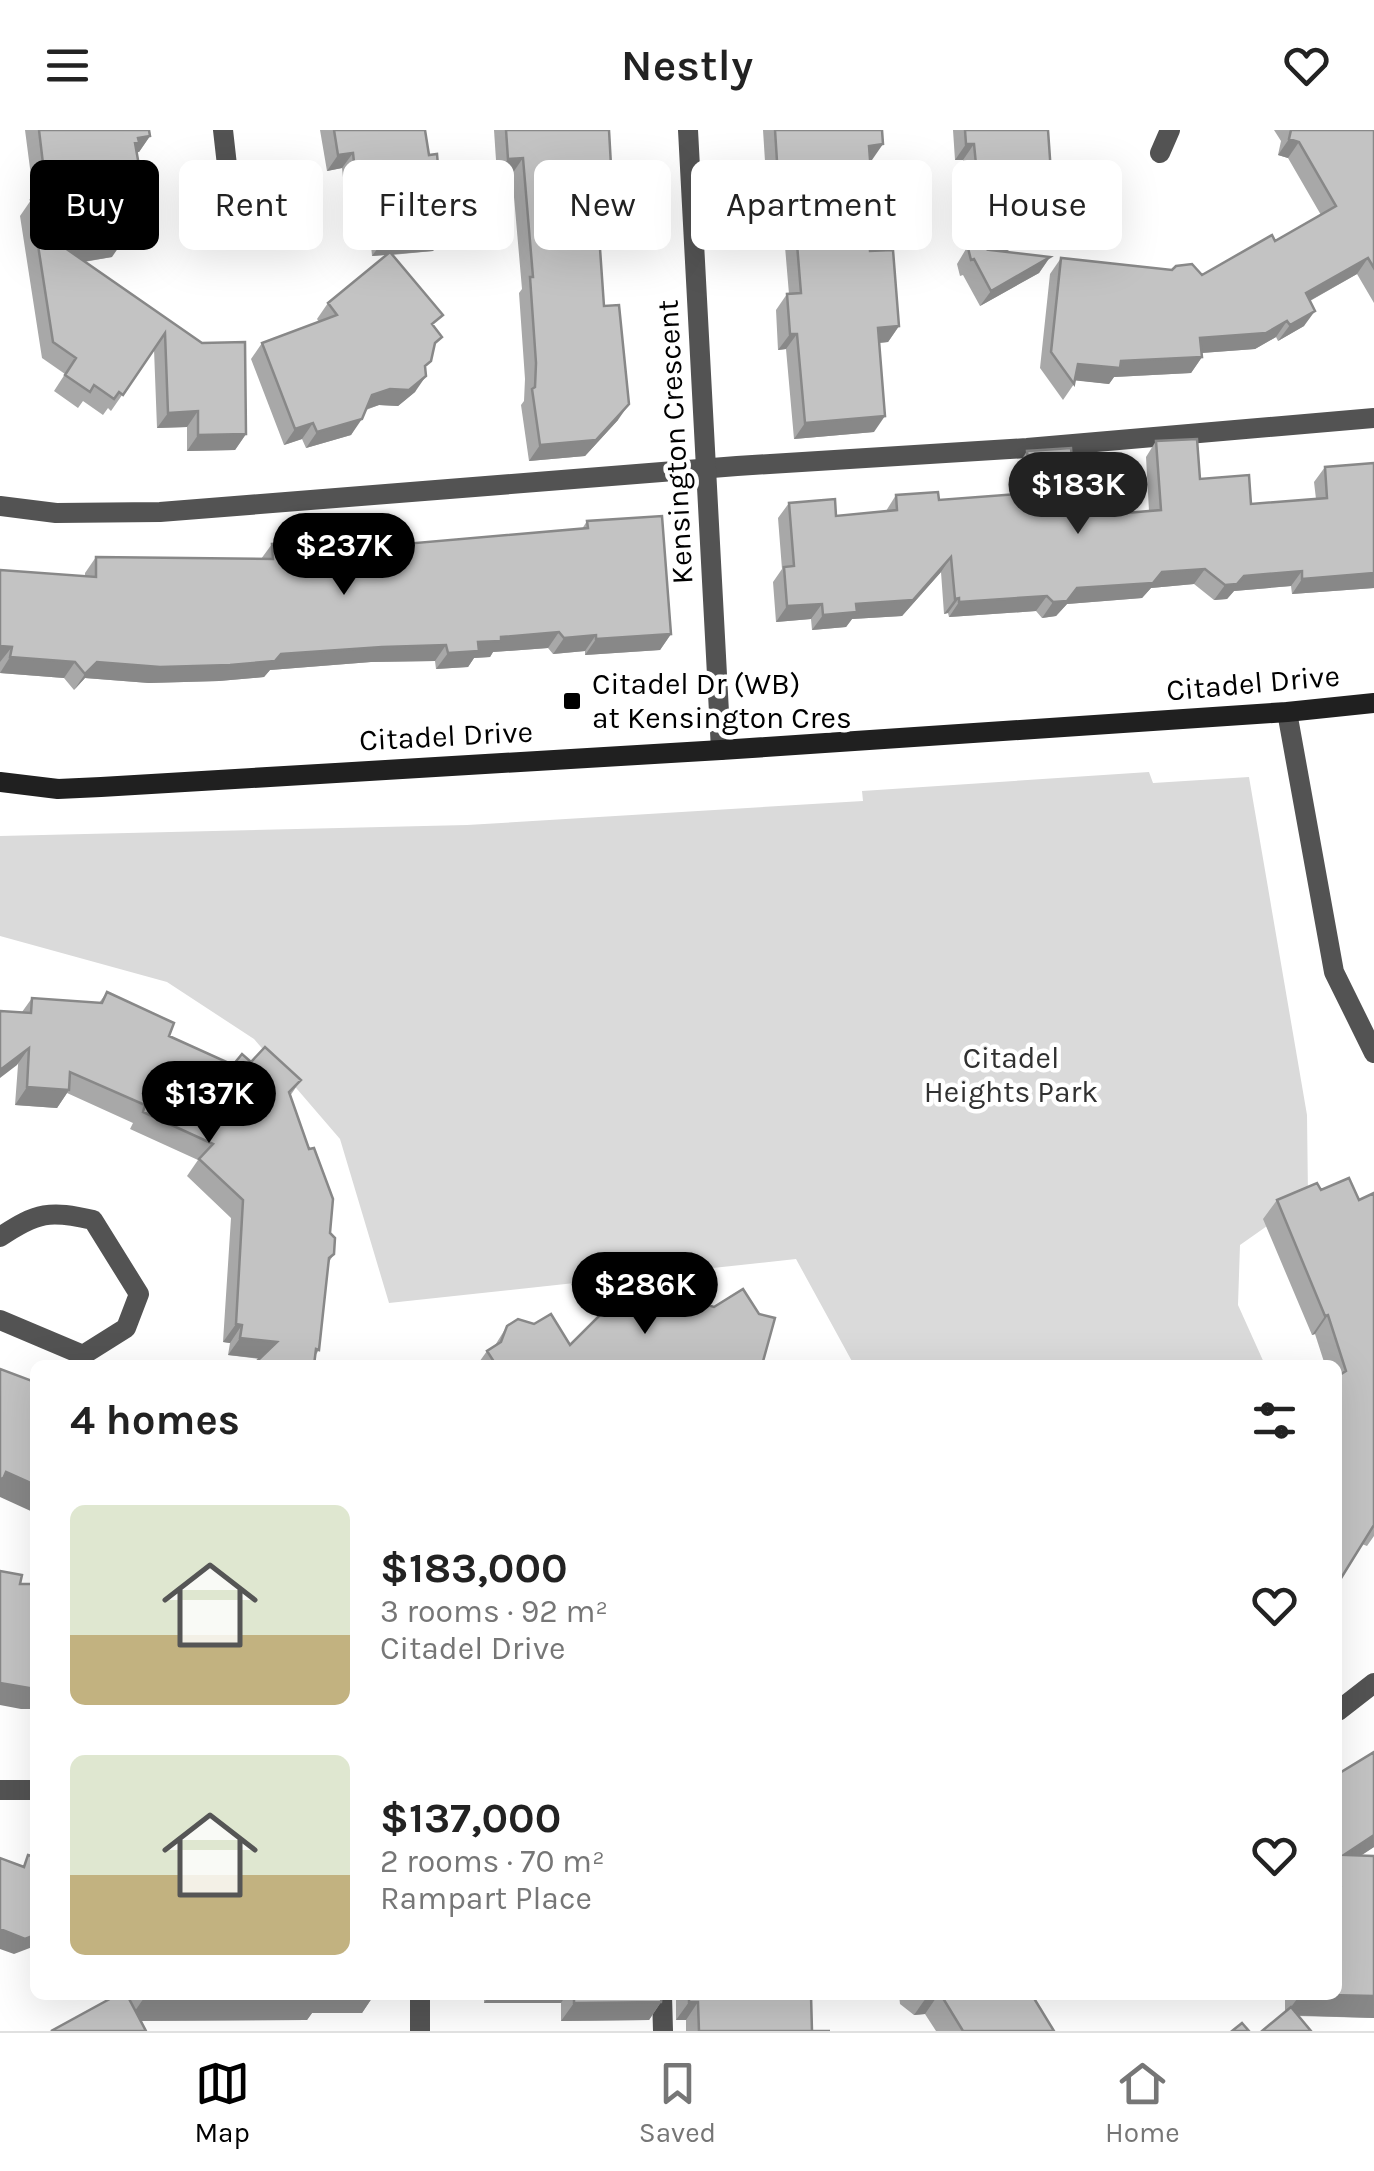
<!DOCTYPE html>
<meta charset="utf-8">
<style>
:root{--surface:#fff;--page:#f6f6f6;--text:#222;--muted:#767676;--line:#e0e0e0;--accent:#000}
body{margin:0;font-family:Karla,sans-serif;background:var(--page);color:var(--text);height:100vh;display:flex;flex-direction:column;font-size:38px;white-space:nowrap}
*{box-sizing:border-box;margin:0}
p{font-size:32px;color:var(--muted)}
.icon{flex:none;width:55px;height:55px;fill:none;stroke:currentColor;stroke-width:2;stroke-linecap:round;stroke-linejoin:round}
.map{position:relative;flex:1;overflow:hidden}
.panel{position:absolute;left:30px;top:1230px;width:1312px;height:640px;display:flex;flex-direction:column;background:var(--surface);border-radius:15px;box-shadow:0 10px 40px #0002}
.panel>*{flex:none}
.hud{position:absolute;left:30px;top:30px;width:1315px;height:90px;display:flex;gap:20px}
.price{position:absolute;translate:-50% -85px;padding:0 22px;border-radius:35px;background:var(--accent);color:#fff;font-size:32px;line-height:65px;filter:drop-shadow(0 2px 5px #0008)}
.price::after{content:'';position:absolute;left:50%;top:60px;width:30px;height:22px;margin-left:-15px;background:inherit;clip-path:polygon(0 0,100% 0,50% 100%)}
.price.selected{background:#222;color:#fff}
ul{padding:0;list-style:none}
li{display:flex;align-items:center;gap:30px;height:250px;padding:0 40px}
li span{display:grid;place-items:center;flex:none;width:280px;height:200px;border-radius:15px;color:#555}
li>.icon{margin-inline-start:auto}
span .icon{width:120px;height:120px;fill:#fffc;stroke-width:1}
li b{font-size:42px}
h2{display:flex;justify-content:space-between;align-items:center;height:120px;padding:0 40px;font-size:42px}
.pill{padding:0 35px;border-radius:15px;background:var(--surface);box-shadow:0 10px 40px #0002;font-size:35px;line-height:90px}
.pill.selected{background:var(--accent);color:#fff}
header{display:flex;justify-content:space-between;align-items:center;height:130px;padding:0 40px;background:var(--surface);font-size:45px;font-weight:600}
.tab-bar{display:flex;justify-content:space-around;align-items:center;height:140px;border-top:2px solid var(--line);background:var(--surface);font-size:28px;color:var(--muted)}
.tab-bar a{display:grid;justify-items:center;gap:5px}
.tab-bar .selected{color:var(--accent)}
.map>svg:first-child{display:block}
</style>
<header><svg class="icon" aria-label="menu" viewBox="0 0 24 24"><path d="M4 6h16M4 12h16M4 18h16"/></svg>Nestly<svg class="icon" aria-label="heart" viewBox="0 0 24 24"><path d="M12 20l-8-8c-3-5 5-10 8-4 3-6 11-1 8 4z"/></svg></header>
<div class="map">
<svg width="1374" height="1901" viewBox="0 0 1374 1901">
<rect width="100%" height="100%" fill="#fff"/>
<path fill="#dadada" d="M 1149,642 L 1153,653 L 1249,647 L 1307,985 L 1308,1067 L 1240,1115 L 1238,1175 L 1265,1235 L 854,1235 L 796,1129 L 389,1173 L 340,1009 L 254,909 L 167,852 L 0,806 L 0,706 L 467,695 L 863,671 L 862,661 Z"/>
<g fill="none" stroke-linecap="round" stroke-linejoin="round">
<path stroke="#535353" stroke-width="20" d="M 0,376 L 56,383 L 160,382 L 737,336 L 1027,318 L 1374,288"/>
<path stroke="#535353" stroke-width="20" d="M 223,0 L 235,106
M 688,0 L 721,620
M 1160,23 L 1170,0
M 1287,582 L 1334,842 L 1374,923
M 0,1107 C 37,1082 50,1080 93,1090 L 139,1164 L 126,1198 L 83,1225 L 0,1190
M 1338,1581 L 1374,1553
M 0,1660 L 35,1660
M 420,1865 L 420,1901
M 662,1865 L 663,1901"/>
<path stroke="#202020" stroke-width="20" d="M 0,652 L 58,659 L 101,657 L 721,620 L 1287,582 L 1374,573"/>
</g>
<path fill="#a8a8a8" d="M 25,0 L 149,0 L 150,6 L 139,22 L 137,22 L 141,47 L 130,62 L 116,65 L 112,127 L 84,132 L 202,213 L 246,304 L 235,320 L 187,321 L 187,297 L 157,298 L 154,219 L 111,281 L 108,278 L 103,285 L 83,271 L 78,278 L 54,261 L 65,244 L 42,228 L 20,86 L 31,70 L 34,69 Z
M 320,0 L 425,0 L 444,105 L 433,121 L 392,125 L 434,197 L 433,220 L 415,262 L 398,276 L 379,275 L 366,280 L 351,305 L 306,318 L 302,309 L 284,315 L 251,229 L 262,213 L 319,192 L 317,189 L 328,173 L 386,125 L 372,126 L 368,83 L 347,85 L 342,38 L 327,41 Z
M 494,0 L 609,0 L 603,105 L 599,105 L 604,176 L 618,290 L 585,326 L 529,331 L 521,275 L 524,271 L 525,249 L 519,163 L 522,159 L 512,44 L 497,45 Z
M 763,0 L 882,0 L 883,14 L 870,30 L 872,56 L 865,66 L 870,121 L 899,196 L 888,212 L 879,213 L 874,302 L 794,309 L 786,219 L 778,220 L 776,180 L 787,164 L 789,164 L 783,93 L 769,94 Z
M 953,0 L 1048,0 L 1054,96 L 1005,122 L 1050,127 L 1039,143 L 980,176 L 963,145 L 960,146 L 957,134 L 966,119 L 955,99 L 968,82 L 963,30 L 955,30 Z
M 1274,0 L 1374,0 L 1374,173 L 1357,144 L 1310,171 L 1304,196 L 1278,211 L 1276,207 L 1255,219 L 1201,223 L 1202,227 L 1191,243 L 1114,247 L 1109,254 L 1075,250 L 1074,254 L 1063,270 L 1040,238 L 1050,144 L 1061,128 L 1202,145 L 1275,111 L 1321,85 L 1288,28 L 1278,25 L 1281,11 Z
M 1156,311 L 1200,349 L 1251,374 L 1316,369 L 1314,352 L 1325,337 L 1374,458 L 1292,464 L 1291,456 L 1234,461 L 1227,469 L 1214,470 L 1194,454 L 1151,458 L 1142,468 L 1067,474 L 1056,486 L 1042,488 L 1036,481 L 949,487 L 948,483 L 944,484 L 941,442 L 902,486 L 852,489 L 846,497 L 812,500 L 811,489 L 776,492 L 773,452 L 782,439 L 778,388 L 789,373 L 836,386 L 886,381 L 896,365 L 939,370 L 1019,364 L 1017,337 L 1027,321 L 1077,387 L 1149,381 L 1146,327 Z
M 587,391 L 671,504 L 660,520 L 585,525 L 585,521 L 553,524 L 548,518 L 493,522 L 490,527 L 474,528 L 468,537 L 436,539 L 435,531 L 371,532 L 270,540 L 264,547 L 219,551 L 149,553 L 85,548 L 74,560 L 64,548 L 0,543 L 0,440 L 85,446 L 85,443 L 96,427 L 261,429 L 272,414 L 405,414 L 582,399 Z
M 107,862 L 169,906 L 233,935 L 251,932 L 301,950 L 290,966 L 330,1103 L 334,1124 L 329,1132 L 319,1220 L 315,1226 L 259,1229 L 228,1225 L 230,1213 L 223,1212 L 231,1088 L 187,1046 L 198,1030 L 130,999 L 133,993 L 67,963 L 57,978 L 15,975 L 22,882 L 32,868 L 99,873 Z
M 1321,1060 L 1359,1070 L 1374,1063 L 1374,1406 L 1367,1416 L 1362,1414 L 1338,1454 L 1338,1235 L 1325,1235 L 1315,1204 L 1312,1205 L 1263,1089 L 1277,1070 Z
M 704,1174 L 762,1235 L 477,1235 L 487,1221 L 494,1217 L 507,1196 L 570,1215 L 656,1177 L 701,1179 Z
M 1338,1644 L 1374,1717 L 1361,1725 L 1374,1726 L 1374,1888 L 1298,1886 L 1285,1882 L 1285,1865 L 1338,1865 Z
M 128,1865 L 374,1865 L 362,1883 L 312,1883 L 307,1890 L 140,1891 Z
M 484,1865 L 662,1865 L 661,1872 L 649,1890 L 561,1891 L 561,1873 L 484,1873 Z
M 676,1865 L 811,1865 L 812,1901 L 830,1901 L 686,1901 L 686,1890 L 676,1890 Z
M 899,1865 L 1032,1865 L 1054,1901 L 936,1901 L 925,1884 L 914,1885 L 900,1874 Z"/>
<path fill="#888" d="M 150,6 L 139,22 L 131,23 L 138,8 Z
M 1289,9 L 1299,12 L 1288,28 L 1278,25 Z
M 883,14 L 872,30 L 858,31 L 869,16 Z
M 966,14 L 974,14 L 963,30 L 955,30 Z
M 353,23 L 342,38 L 327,41 L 338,25 Z
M 523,28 L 512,44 L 497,45 L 508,29 Z
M 141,47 L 130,62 L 103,67 L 114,51 Z
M 379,67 L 368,83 L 347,85 L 358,69 Z
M 794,77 L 783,93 L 769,94 L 780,78 Z
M 1065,80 L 1054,96 L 979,136 L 990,120 Z
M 614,89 L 603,105 L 587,106 L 598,90 Z
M 444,105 L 433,121 L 372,126 L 383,111 Z
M 123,111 L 112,127 L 57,136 L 68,120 Z
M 1050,127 L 1039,143 L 980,176 L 991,161 Z
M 1368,128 L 1357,144 L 1295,179 L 1306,163 Z
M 1315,181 L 1304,196 L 1278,211 L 1290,195 Z
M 1287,191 L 1276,207 L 1255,219 L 1188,224 L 1200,208 Z
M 899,196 L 888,212 L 867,214 L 878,198 Z
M 790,204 L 797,204 L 786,219 L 778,220 Z
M 1202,227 L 1191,243 L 1114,247 L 1109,254 L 1071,250 L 1078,234 Z
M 426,246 L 415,262 L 398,276 L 379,275 L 361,281 L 372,265 Z
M 629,274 L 618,290 L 585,326 L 529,331 L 540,315 Z
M 198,281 L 187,297 L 157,298 L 168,283 Z
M 885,286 L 874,302 L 794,309 L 805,293 Z
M 362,289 L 351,305 L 306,318 L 317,302 Z
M 313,293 L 302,309 L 284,315 L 295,299 Z
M 246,304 L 235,320 L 187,321 L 198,305 Z
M 951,427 L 941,442 L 902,486 L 852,489 L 846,497 L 812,500 L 823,485 L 856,474 Z
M 1205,439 L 1194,454 L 1151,458 L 1142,468 L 1067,474 L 1056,486 L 1042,488 L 1053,472 L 1077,458 L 1162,442 Z
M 1302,441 L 1291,456 L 1234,461 L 1227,469 L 1214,470 L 1225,455 L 1244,446 Z
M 1374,443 L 1374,458 L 1292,464 L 1302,449 Z
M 1047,466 L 1036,481 L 949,487 L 959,472 Z
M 959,468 L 948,483 L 944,484 L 955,469 Z
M 822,474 L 811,489 L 776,492 L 787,476 Z
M 559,502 L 548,518 L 493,522 L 490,527 L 474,528 L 468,537 L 436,539 L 448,523 L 478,512 L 501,507 Z
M 671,504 L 660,520 L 585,525 L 596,509 Z
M 596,505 L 585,521 L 553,524 L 564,508 Z
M 446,515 L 435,531 L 371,532 L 270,540 L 264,547 L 219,551 L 149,553 L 85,548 L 74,560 L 85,544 L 97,532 L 281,524 L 382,517 Z
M 0,516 L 12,517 L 0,532 Z
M 10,527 L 75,532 L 64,548 L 0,543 Z
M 29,918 L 17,935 L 0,948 L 0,940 Z
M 27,957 L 69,960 L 57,978 L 15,975 Z
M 1328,1185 L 1315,1204 L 1312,1205 L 1325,1186 Z
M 236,1194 L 242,1195 L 230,1213 L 223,1212 Z
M 240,1208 L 277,1212 L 265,1229 L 228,1225 Z
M 6,1342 L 35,1355 L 35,1383 L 0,1367 L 0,1348 Z
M 0,1553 L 35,1559 L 35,1579 L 21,1579 L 0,1575 Z
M 1374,1705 L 1374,1717 L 1338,1741 L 1344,1725 Z
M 0,1799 L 35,1805 L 35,1816 L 14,1824 L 0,1819 Z
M 146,1865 L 374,1865 L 362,1883 L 312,1883 L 307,1890 L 128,1891 Z
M 489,1865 L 566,1865 L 561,1873 L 484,1873 Z
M 928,1865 L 938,1865 L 925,1884 L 914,1885 Z
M 1300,1865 L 1374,1866 L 1374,1888 L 1285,1885 Z
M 661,1872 L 649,1890 L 561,1891 L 574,1873 Z
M 689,1872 L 698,1872 L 686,1890 L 676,1890 Z"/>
<path fill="#c3c3c3" stroke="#888" stroke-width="2.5" d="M 39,0 L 149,0 L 150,6 L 138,8 L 139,12 L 135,13 L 141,47 L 114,51 L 123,111 L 68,120 L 202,213 L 245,212 L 246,304 L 198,305 L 198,281 L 168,283 L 165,203 L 123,265 L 119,262 L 114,269 L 94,255 L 90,262 L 65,245 L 76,228 L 53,212 L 31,70 L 47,67 Z
M 334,0 L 425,0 L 429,25 L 437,24 L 444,105 L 383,111 L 379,67 L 358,69 L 353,23 L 338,25 Z
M 506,0 L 609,0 L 614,89 L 598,90 L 604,176 L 619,175 L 629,274 L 596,310 L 540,315 L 532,259 L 535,257 L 536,233 L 530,147 L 533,147 L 523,28 L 508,29 Z
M 775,0 L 882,0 L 883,14 L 869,16 L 872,56 L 864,57 L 870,121 L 893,120 L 899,196 L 878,198 L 885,286 L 805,293 L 797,204 L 790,204 L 787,164 L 801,163 L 794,77 L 780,78 Z
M 965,0 L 1048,0 L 1052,57 L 1065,80 L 990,120 L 1050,127 L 991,161 L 974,129 L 971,130 L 968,118 L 974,118 L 977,103 L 966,83 L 980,75 L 974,14 L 966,14 Z
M 1291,0 L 1374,0 L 1374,138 L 1368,128 L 1306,163 L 1315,181 L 1290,195 L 1287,191 L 1266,203 L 1200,208 L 1202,227 L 1121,231 L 1120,238 L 1078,234 L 1074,254 L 1051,222 L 1061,128 L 1172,140 L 1176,136 L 1192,134 L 1202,145 L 1272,105 L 1275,111 L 1336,76 L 1299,12 L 1289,9 Z
M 390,122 L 443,185 L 432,194 L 442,207 L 435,213 L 431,231 L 425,236 L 426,246 L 409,260 L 390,259 L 372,265 L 362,289 L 317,302 L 313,293 L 295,299 L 262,213 L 337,185 L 328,173 Z
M 1197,309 L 1200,349 L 1249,345 L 1251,374 L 1327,368 L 1325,337 L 1374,333 L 1374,443 L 1302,449 L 1302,441 L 1244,446 L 1237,454 L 1225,455 L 1205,439 L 1162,442 L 1153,453 L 1077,458 L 1067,471 L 1053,472 L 1047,466 L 959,472 L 959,468 L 955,469 L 951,427 L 913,470 L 856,474 L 857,482 L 823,485 L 822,474 L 787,476 L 784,437 L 794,436 L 789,373 L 835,369 L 836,386 L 897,380 L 896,365 L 938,362 L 939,370 L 1031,363 L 1027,321 L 1071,318 L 1077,387 L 1161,380 L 1156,311 Z
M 662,386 L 671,504 L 596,509 L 596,505 L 564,508 L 559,502 L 501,507 L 501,511 L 478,512 L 479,521 L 448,523 L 446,515 L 382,517 L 281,524 L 275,531 L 230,535 L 160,537 L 97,532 L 85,544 L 75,532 L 10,527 L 12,517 L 0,516 L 0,440 L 96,447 L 96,427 L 273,429 L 272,414 L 404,407 L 405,414 L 588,398 L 587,391 Z
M 107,862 L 174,893 L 169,906 L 233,935 L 242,924 L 251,932 L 265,917 L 301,950 L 289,962 L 309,1019 L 314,1018 L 333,1069 L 330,1103 L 335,1108 L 334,1124 L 329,1128 L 319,1220 L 316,1219 L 314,1235 L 275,1235 L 255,1233 L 277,1212 L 240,1208 L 242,1195 L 236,1194 L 243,1070 L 199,1029 L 213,1014 L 143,982 L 145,975 L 70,942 L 69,960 L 27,957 L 29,918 L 0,940 L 0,881 L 31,883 L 32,868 L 102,873 Z
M 1349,1048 L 1359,1070 L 1374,1063 L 1374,1395 L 1338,1453 L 1338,1246 L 1346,1241 L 1328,1185 L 1325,1186 L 1277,1070 L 1317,1053 L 1321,1060 Z
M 743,1159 L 759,1184 L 775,1188 L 762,1235 L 496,1235 L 487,1221 L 501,1212 L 507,1196 L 518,1189 L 534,1194 L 551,1184 L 570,1215 L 609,1176 L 619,1177 L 634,1165 L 645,1166 L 656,1177 L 703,1179 L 704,1174 L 714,1177 Z
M 0,1239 L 35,1252 L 35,1355 L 6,1342 L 3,1349 L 0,1348 Z
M 0,1441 L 22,1445 L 20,1454 L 35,1454 L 35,1559 L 0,1553 Z
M 1374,1622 L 1374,1705 L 1344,1725 L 1374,1726 L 1374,1866 L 1329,1865 L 1338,1865 L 1338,1755 L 1340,1755 L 1338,1752 L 1338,1644 Z
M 28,1725 L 35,1727 L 35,1805 L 25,1809 L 0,1799 L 0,1728 L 24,1737 Z
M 117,1865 L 127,1865 L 146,1901 L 51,1901 Z
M 574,1865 L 662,1865 L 661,1872 L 574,1873 Z
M 689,1865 L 811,1865 L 812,1901 L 830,1901 L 699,1901 L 698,1872 L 689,1872 Z
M 941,1865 L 1032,1865 L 1054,1901 L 963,1901 Z
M 1291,1877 L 1311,1901 L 1262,1901 Z
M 1242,1893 L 1249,1901 L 1232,1901 Z"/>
<rect fill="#000" stroke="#fff" stroke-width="4" x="562" y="561" width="20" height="20" rx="5"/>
<g text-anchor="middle" stroke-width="9" stroke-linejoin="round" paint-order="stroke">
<g font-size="30" fill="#000" stroke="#fff">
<text transform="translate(675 312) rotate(-93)" y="10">Kensington Crescent</text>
<text transform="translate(1253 553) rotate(-5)" y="10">Citadel Drive</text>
<text transform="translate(446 606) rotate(-3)" y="10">Citadel Drive</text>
</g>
<g font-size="30" fill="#000" stroke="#fff" text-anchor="start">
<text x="592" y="564">Citadel Dr (WB)<tspan x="592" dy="34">at Kensington Cres</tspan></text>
</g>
<g font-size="30" fill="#313131" stroke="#fff">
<text x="1011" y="938">Citadel<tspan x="1011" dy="34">Heights Park</tspan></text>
</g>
</g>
</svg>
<b class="price selected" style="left:1078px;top:407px">$183K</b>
<b class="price" style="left:344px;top:468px">$237K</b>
<b class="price" style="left:209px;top:1016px">$137K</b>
<b class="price" style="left:645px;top:1207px">$286K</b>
<div class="hud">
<a class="pill selected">Buy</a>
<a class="pill">Rent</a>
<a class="pill">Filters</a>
<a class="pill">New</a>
<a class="pill">Apartment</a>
<a class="pill">House</a>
</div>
<section class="panel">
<h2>4 homes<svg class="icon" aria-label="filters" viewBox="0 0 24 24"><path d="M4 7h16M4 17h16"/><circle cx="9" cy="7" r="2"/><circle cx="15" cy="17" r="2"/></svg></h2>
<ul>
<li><span style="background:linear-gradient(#dfe7d0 65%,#c2b280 0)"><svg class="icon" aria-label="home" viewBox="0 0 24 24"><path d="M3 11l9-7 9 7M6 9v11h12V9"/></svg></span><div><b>$183,000</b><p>3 rooms · 92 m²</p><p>Citadel Drive</p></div><svg class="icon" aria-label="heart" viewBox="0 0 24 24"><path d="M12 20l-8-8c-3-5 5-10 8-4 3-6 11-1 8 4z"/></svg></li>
<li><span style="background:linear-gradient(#dfe7d0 60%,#c2b280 0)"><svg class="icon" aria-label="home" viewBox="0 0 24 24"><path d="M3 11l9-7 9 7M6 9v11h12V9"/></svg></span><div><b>$137,000</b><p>2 rooms · 70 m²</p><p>Rampart Place</p></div><svg class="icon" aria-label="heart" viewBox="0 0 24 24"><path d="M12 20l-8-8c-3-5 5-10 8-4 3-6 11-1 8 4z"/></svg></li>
</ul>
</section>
</div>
<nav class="tab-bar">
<a class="selected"><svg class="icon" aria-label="map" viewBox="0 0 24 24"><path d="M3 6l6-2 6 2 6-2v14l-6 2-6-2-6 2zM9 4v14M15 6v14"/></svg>Map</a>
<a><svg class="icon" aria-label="saved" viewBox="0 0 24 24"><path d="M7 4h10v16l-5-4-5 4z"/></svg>Saved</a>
<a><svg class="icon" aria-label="home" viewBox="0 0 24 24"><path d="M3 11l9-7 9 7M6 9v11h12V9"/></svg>Home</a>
</nav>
